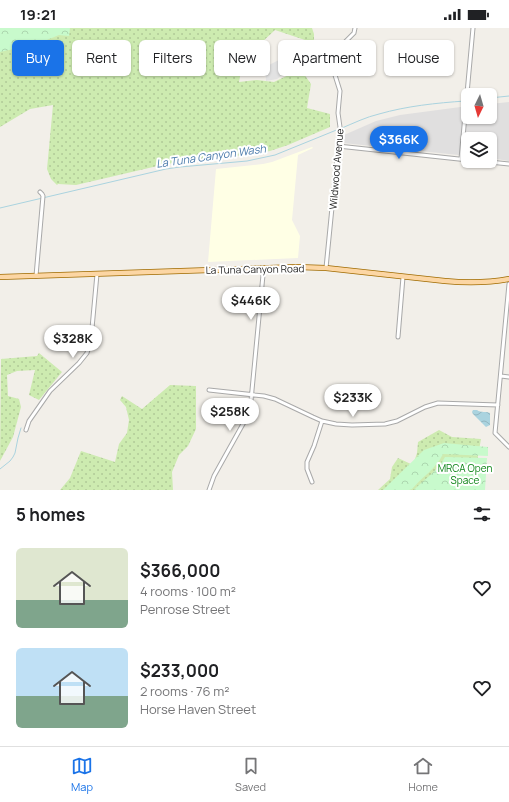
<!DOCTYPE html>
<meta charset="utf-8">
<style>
:root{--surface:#fff;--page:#f2f2f2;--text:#202124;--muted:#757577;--line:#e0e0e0;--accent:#1a73e8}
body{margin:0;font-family:Manrope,sans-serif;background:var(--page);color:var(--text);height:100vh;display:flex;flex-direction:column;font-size:15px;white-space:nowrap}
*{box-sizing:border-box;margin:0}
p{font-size:13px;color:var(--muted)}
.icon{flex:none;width:22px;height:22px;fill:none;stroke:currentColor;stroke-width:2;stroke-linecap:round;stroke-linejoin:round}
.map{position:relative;height:462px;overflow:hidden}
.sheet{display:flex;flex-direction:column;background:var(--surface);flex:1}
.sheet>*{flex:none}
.banner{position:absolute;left:12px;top:12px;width:485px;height:36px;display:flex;gap:8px}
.needle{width:26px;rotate:185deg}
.buttons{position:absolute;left:461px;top:60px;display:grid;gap:8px}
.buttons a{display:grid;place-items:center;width:36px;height:36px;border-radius:6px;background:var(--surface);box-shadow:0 1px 3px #0004;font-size:20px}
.price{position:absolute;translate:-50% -34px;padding:0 9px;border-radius:14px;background:#fff;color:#222;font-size:13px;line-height:26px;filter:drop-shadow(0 1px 2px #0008)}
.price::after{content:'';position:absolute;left:50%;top:24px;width:12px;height:9px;margin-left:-6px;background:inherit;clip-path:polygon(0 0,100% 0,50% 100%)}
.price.on{background:var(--accent);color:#fff}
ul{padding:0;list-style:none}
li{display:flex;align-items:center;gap:12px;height:100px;padding:0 16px}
li span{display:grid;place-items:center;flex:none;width:112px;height:80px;border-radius:6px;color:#555}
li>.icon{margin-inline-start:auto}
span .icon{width:48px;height:48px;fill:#fffc;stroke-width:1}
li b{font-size:17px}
h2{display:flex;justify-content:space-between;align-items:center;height:48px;padding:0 16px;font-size:17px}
.pill{padding:0 14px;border-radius:6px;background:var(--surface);box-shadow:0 1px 3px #0004;font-size:14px;line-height:36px}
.pill.on{background:var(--accent);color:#fff}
.status{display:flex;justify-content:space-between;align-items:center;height:28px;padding:0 20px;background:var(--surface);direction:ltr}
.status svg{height:11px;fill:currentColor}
.menu{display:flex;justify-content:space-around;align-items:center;height:56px;border-top:1px solid var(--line);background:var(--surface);font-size:11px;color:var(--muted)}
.menu a{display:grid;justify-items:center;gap:2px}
.menu .on{color:var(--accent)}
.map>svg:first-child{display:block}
</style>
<div class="status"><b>19:21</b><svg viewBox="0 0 49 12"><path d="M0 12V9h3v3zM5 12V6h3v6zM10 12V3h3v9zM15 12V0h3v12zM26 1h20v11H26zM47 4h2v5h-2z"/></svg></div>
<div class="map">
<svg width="509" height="462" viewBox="0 0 509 462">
<defs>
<pattern id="grass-dots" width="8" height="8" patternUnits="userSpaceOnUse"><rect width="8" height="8" fill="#cdebb0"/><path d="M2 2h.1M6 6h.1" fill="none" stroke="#b0c997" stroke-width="1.8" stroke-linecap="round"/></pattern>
<pattern id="park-crowns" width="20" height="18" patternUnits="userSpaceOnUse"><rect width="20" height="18" fill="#c8facc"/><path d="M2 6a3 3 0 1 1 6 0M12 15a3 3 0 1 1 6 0" fill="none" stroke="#acd6af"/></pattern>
<pattern id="water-waves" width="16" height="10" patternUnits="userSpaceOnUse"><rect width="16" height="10" fill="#aad3df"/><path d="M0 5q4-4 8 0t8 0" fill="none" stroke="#92b5bf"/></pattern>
</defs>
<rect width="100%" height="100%" fill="#f2efe9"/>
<path fill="#e0dfdf" d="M 509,74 L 509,133 L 490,130 L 490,111 L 468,111 L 468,128 L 343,115 L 344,107 L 376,93 L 400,87 L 468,78 L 468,89 L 490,89 L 490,76 Z"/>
<path fill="#ffffe5" d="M 312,119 L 313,120 L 298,127 L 292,192 L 300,208 L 298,230 L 208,234 L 216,141 L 263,136 L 272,134 Z"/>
<path fill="url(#grass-dots)" d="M 0,0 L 312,0 L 314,6 L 314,15 L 275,2 L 260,16 L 248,24 L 244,28 L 239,54 L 257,52 L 274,54 L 297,43 L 304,46 L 311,56 L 307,80 L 330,86 L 330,99 L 288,117 L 270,123 L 247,127 L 188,133 L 166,136 L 76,157 L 58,156 L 57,157 L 51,151 L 47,141 L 53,77 L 30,81 L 0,99 Z
M 39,325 L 62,344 L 39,372 L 29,367 L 35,342 L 17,343 L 7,347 L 8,368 L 19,371 L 21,379 L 13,409 L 0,433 L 1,331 L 37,328 Z
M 170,357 L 196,358 L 196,401 L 188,418 L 179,427 L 172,444 L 173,462 L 60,462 L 70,450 L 81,423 L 115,434 L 119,416 L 127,405 L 129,392 L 126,379 L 120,372 L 122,368 L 142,381 Z
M 439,402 L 452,409 L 481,411 L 472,462 L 378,462 L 390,451 L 392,439 L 398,430 L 413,437 L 417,425 L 418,414 Z"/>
<path fill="url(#park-crowns)" d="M 0,0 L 70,0 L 69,8 L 59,7 L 37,16 L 0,24 Z
M 444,415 L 488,419 L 488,428 L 443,426 C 436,441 422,449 412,461 L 409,462 L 383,462 L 424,422 Z
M 445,429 L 487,430 L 485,462 L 414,462 C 424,451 438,443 445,429 Z"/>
<path fill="#e2e2e2" d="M 288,12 L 314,20 L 312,29 L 285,20 Z
M 283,30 L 288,43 L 277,51 L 266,53 L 265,39 Z"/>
<path fill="url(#water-waves)" d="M 473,382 L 477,382 C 481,385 486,383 490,385 L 490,397 L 486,399 L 473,386 L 472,384 Z"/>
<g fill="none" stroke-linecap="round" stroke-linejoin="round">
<path stroke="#aad3df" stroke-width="1" d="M 490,70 L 509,68
M 342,100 C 354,95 366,89 379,86 C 407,78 436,75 465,73
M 0,180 L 166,141 L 180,139 L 247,133 L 275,127 L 339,101
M 0,441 L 10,433 L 13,429 L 15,425 L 18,410 L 21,400"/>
<g stroke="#a9a9a9" stroke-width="5">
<path id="street" d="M 338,118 L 468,132
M 461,131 L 473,0
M 480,133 L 509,136
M 326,240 L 340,99 L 338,85 L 340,63 L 334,44 L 345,14 L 354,5 L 355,0
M 36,248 L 43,168 L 42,166 L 40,164
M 509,256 L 495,405 L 509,419
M 398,309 L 403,249
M 501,348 L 509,349
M 209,362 L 264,368 L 275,371 L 313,389 L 322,393 L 336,396 L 352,397 L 385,396 L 397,393 L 425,379 L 438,375 L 498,377
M 26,402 L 29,393 L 50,363 L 79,335 L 87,325 L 91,311 L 97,246
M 312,454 L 307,441 L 307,434 L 314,418 L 322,393
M 209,462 L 214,448 L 248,387 L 250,383 L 263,247 L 262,240"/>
</g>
<g stroke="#a06b00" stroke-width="6">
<path id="primary" d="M 0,249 L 297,239 L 326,240 L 445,253 C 467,255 487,255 509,251"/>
</g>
<use href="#street" stroke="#fff" stroke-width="3"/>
<use href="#primary" stroke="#fcd6a4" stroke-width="4.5"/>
</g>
<g text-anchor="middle" stroke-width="4" stroke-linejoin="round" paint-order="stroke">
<g font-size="10" fill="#222" stroke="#fff">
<text transform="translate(336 141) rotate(-85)" y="4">Wildwood Avenue</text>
<text transform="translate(255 241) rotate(-1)" y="4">La Tuna Canyon Road</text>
</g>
<g font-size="10" fill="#0c8416" stroke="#fff">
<text x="465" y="444">MRCA Open<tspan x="465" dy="12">Space</tspan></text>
</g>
<g font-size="11" font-style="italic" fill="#4a7aab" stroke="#fff">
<text transform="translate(211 128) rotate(-8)" y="4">La Tuna Canyon Wash</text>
</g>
</g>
</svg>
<div class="buttons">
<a><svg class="needle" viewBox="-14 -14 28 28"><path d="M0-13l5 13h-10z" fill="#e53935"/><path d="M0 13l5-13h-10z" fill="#757577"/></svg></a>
<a><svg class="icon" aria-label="layers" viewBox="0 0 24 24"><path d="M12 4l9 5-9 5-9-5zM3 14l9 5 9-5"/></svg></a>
</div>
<b class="price on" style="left:399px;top:132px">$366K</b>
<b class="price" style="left:251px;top:293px">$446K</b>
<b class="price" style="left:73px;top:331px">$328K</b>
<b class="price" style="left:353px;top:390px">$233K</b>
<b class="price" style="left:230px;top:404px">$258K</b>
<div class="banner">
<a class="pill on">Buy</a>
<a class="pill">Rent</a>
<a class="pill">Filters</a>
<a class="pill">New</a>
<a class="pill">Apartment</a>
<a class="pill">House</a>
</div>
</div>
<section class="sheet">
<h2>5 homes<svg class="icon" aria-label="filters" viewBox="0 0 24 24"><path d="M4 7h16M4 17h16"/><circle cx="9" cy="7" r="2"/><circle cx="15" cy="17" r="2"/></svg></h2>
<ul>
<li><span style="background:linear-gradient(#dfe7d0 65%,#7fa58c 0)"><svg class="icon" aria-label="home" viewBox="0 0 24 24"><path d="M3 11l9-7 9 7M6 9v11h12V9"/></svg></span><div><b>$366,000</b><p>4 rooms · 100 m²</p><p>Penrose Street</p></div><svg class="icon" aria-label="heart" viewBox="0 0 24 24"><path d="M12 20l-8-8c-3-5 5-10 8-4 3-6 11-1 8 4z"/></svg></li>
<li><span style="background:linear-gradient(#bfe0f5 60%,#7fa58c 0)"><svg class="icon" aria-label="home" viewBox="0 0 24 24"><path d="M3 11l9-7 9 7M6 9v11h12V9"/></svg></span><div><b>$233,000</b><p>2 rooms · 76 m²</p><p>Horse Haven Street</p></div><svg class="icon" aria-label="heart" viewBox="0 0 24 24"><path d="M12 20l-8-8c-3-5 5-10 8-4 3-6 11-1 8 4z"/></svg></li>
</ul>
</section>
<nav class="menu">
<a class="on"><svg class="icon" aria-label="map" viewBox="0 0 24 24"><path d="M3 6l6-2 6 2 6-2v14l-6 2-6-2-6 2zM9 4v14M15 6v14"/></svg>Map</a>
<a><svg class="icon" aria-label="saved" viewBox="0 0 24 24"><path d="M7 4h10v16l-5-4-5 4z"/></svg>Saved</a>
<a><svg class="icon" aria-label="home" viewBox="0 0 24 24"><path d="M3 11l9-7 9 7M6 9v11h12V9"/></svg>Home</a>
</nav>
